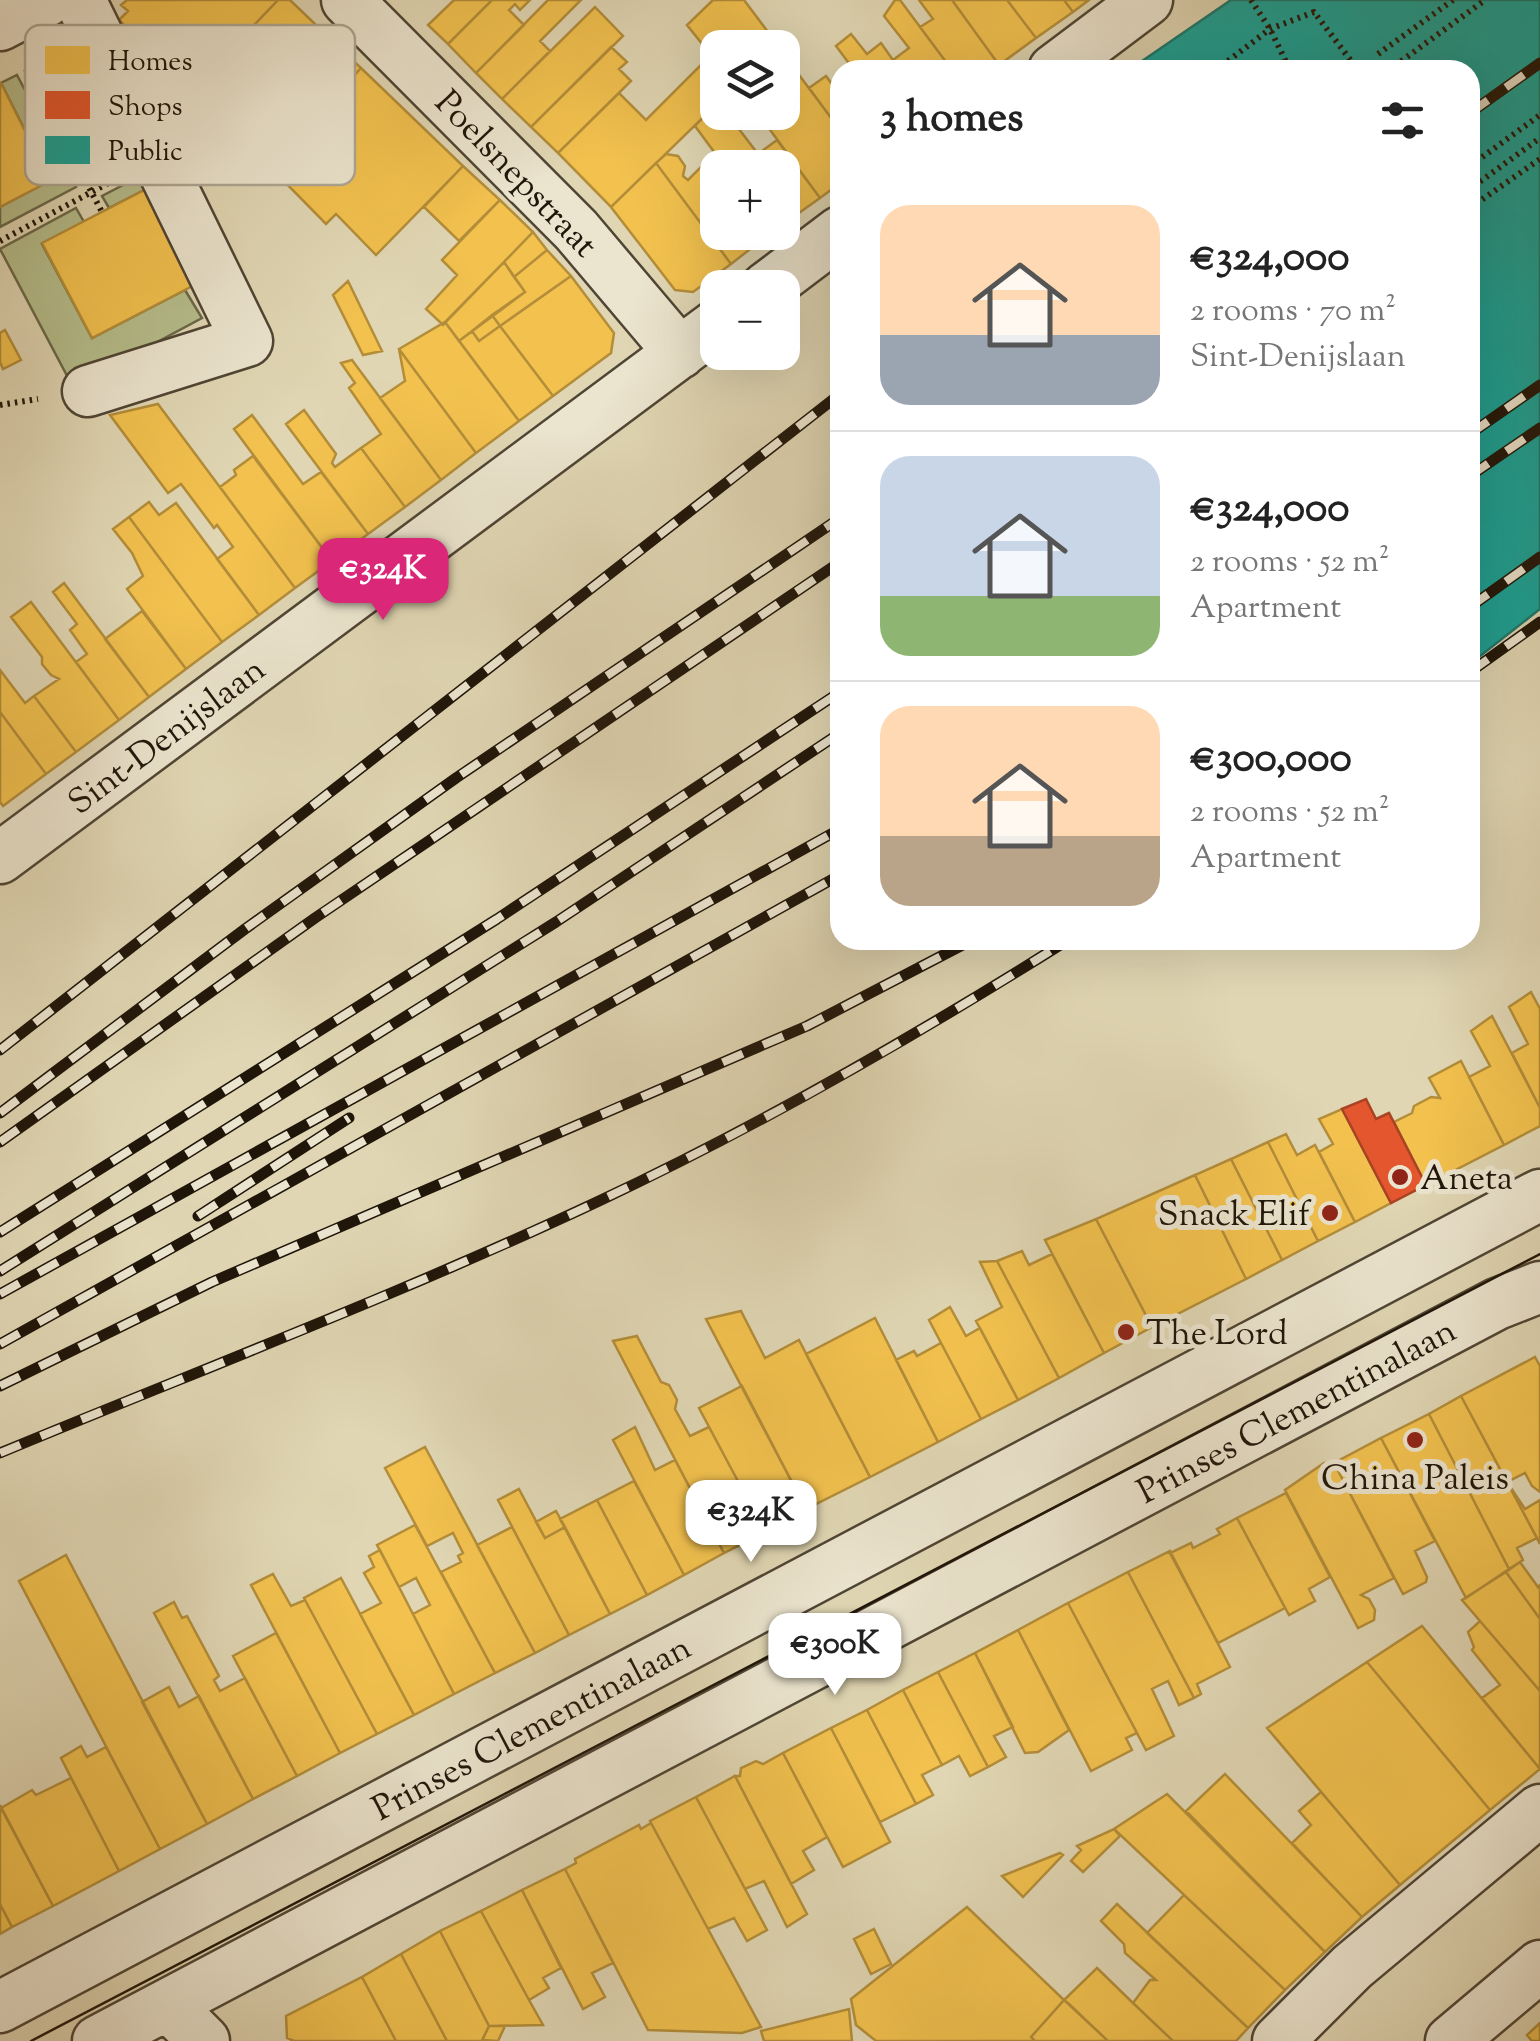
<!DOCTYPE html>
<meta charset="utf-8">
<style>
:root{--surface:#fff;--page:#f6f6f6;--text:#222;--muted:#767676;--line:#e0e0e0;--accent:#db2777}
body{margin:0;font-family:"Sorts Mill Goudy",serif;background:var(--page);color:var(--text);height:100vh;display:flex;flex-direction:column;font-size:38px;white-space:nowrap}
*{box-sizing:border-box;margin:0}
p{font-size:32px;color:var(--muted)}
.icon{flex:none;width:55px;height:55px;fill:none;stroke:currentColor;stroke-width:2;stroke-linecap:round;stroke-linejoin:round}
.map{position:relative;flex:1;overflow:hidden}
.sheet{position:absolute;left:830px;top:60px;width:650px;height:890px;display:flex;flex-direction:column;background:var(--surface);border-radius:30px;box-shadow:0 10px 40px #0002}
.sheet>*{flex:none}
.tools{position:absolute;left:700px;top:30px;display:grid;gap:20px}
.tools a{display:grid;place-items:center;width:100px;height:100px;border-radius:20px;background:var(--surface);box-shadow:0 10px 40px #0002;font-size:50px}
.price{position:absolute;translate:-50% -85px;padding:0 22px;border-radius:20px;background:#fff;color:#222;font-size:32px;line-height:65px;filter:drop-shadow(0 2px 5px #0008)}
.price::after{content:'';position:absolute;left:50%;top:60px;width:30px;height:22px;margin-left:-15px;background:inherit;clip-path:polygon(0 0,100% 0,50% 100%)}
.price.current{background:var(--accent);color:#fff}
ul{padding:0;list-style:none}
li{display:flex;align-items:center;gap:30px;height:250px;padding:0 50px}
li+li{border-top:2px solid var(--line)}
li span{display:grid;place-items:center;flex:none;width:280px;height:200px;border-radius:30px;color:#555}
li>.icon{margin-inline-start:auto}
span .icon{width:120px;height:120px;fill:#fffc;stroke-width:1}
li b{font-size:42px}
h2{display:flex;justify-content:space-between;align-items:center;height:120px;padding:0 50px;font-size:42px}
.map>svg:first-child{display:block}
</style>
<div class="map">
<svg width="1540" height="2041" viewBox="0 0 1540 2041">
<rect width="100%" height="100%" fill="#e0d6b3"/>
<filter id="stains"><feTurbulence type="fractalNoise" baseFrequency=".002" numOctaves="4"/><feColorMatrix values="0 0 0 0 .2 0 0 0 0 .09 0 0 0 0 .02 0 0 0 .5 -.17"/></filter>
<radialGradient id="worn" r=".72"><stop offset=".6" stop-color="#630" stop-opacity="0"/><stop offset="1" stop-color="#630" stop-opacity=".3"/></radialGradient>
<path fill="#b5bd8b" stroke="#6a694a" stroke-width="2.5" d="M 17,75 L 76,187 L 0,227 L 0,207 L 50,180 L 1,83 Z
M 154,169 L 156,184 L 109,208 L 102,196 Z
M 76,208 L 84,222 L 42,244 L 92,338 L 185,290 L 202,318 L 73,387 L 0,249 Z"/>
<path fill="#f2c14e" stroke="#b38d39" stroke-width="2.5" d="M 127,0 L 278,0 L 191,91 L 119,20 L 128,11 L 121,5 Z
M 278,0 L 290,0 L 361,68 L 270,167 L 191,91 Z
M 454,0 L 492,0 L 448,44 L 428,25 Z
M 492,0 L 530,0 L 520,10 L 515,4 L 509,10 L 524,25 L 476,73 L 448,44 Z
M 548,0 L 581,0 L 540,41 L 550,51 L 502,99 L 476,73 Z
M 713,0 L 744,0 L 777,44 L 773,48 L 718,48 L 718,103 L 611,207 L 558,153 L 619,93 L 646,120 L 711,55 L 687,25 Z
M 895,0 L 900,0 L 952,70 L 900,70 L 893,60 L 909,48 L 884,16 Z
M 919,0 L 952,0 L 999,65 L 993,70 L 952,70 L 920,27 L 933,19 Z
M 952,0 L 1007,0 L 1036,38 L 999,65 Z
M 1007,0 L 1064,0 L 1073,12 L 1036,38 Z
M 1064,0 L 1089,0 L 1073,12 Z
M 595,7 L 623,36 L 531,127 L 502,99 Z
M 851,34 L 867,54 L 881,43 L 900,70 L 854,70 L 836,46 Z
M 611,47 L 627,62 L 619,69 L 631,81 L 558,153 L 531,127 Z
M 782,52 L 840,130 L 840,183 L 820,198 L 757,112 L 782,112 Z
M 361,68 L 463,166 L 376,255 L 336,214 L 326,224 L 270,167 Z
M 826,76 L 840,95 L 840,130 L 809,88 Z
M 1,83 L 50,181 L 0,207 L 0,84 Z
M 716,104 L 718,112 L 729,116 L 758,154 L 777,140 L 820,198 L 782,225 L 782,168 L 726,168 L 695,126 Z
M 666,154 L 678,156 L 685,166 L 683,176 L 688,180 L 709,159 L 719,158 L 726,168 L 718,168 L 718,232 L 772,232 L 731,264 L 656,163 Z
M 656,163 L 731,264 L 693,292 L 675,290 L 611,207 Z
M 463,166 L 500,200 L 459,241 L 424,207 Z
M 156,184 L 206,279 L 92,338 L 42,243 Z
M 500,200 L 533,232 L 443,325 L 426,309 L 457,275 L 442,260 Z
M 533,232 L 547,250 L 514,277 L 504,262 Z
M 547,250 L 571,276 L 500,326 L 492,315 L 525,292 L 514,277 Z
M 504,262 L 525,292 L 459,341 L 445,322 Z
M 571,276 L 614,333 L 611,353 L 553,396 L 500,326 Z
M 348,281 L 382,351 L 363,355 L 333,295 Z
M 492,315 L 500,326 L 479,341 L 472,331 Z
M 445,322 L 519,421 L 476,453 L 399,349 Z
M 500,326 L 553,396 L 519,421 L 459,341 L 472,331 L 479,341 Z
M 5,330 L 21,360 L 3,369 L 0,362 L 0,333 Z
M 399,349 L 476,453 L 441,480 L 380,398 L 405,381 Z
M 352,360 L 441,480 L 405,507 L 361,448 L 381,434 L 349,388 L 355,383 L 341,363 Z
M 158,404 L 295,588 L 259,615 L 217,559 L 233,547 L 217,525 L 214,528 L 181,484 L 168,493 L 110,415 Z
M 304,410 L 336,454 L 332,463 L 335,467 L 361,448 L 405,507 L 368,534 L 286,424 Z
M 252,415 L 303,484 L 321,472 L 368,534 L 332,561 L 234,429 Z
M 253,456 L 332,561 L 295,588 L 220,487 L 236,475 L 234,470 Z
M 149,502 L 159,515 L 176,503 L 259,615 L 222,642 L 129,517 Z
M 129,517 L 222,642 L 186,669 L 127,589 L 143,576 L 132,553 L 113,529 Z
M 64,583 L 149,697 L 119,720 L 76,662 L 87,654 L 70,630 L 77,624 L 53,592 Z
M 31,602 L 119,720 L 76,752 L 34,696 L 59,679 L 51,675 L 42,664 L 42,657 L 11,617 Z
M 142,611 L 186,669 L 149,697 L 105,639 Z
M 0,670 L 25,703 L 34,696 L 76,752 L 46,774 L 0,712 Z
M 0,712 L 46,774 L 3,806 L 0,802 Z
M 1531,992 L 1540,1009 L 1540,1108 L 1512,1053 L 1528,1044 L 1509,1007 Z
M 1492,1016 L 1540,1108 L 1540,1126 L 1504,1145 L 1469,1077 L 1490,1066 L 1471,1031 Z
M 1461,1061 L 1504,1145 L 1426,1185 L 1394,1122 L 1412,1113 L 1414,1106 L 1431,1097 L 1440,1098 L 1429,1078 Z
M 1342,1109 L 1391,1203 L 1355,1222 L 1319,1152 L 1333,1144 L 1319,1119 Z
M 1286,1134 L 1297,1155 L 1315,1145 L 1355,1222 L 1318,1241 L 1268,1142 Z
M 1268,1142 L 1318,1241 L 1282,1260 L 1231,1159 Z
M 1231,1159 L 1282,1260 L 1246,1279 L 1195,1175 Z
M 1195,1175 L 1246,1279 L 1152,1327 L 1096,1219 Z
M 1096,1219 L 1152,1327 L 1104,1353 L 1045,1240 Z
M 1022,1251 L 1029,1265 L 1052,1254 L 1104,1353 L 1059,1378 L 997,1261 Z
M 997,1261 L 1059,1378 L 1018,1400 L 976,1321 L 1002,1307 L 980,1262 Z
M 950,1307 L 966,1336 L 980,1328 L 1018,1400 L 981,1419 L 929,1320 Z
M 741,1311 L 765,1358 L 799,1340 L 870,1477 L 806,1509 L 706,1319 Z
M 875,1318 L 938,1442 L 870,1477 L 806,1354 Z
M 637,1336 L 661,1382 L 669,1385 L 677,1400 L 675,1409 L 690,1436 L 709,1427 L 765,1532 L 724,1553 L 613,1341 Z
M 941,1343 L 981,1419 L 938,1442 L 896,1360 L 914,1351 L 917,1356 Z
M 1535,1357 L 1540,1366 L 1540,1492 L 1532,1486 L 1525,1473 L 1507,1482 L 1461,1396 Z
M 742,1386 L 806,1509 L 765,1532 L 699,1408 Z
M 1461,1396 L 1537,1538 L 1517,1548 L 1523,1560 L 1509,1569 L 1429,1414 Z
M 1429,1414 L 1509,1569 L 1466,1598 L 1381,1438 Z
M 635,1427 L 655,1470 L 675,1460 L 724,1553 L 684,1575 L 613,1440 Z
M 1381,1438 L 1435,1541 L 1415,1551 L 1427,1577 L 1426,1582 L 1403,1594 L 1334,1463 Z
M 425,1447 L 535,1653 L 495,1673 L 441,1572 L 461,1562 L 458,1556 L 463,1553 L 453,1533 L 427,1546 L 385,1468 Z
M 1324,1463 L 1334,1463 L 1394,1578 L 1361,1595 L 1369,1599 L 1375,1610 L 1374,1620 L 1358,1628 L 1285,1490 Z
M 634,1481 L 684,1575 L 647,1595 L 597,1500 Z
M 1507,1482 L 1525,1509 L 1540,1500 L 1540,1544 Z
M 519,1489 L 545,1538 L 565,1527 L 610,1614 L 569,1635 L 498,1500 Z
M 1286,1493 L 1330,1577 L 1309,1589 L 1315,1601 L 1289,1615 L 1237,1518 Z
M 597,1500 L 647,1595 L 610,1614 L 560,1519 Z
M 556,1511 L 565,1527 L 545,1538 L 536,1522 Z
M 1237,1518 L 1285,1608 L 1218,1643 L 1170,1553 L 1191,1543 L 1193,1548 L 1220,1534 L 1217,1529 Z
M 415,1525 L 495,1673 L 454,1694 L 413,1614 L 430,1605 L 416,1578 L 399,1587 L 377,1545 Z
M 512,1527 L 569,1635 L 535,1653 L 477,1545 Z
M 380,1550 L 454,1694 L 414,1715 L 360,1614 L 381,1603 L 364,1573 L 374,1567 L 369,1556 Z
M 1170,1551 L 1230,1667 L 1197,1684 L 1201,1694 L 1194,1698 L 1128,1572 Z
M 66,1555 L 207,1824 L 160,1849 L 19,1581 Z
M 1520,1562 L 1538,1587 L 1540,1585 L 1540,1619 L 1506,1572 Z
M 1128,1572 L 1194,1698 L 1179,1705 L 1168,1681 L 1152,1689 L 1174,1736 L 1146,1750 L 1068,1603 Z
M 1506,1572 L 1540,1619 L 1540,1691 L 1462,1600 Z
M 273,1574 L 291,1606 L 305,1600 L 377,1734 L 340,1753 L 251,1585 Z
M 341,1578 L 414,1715 L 377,1734 L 304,1598 Z
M 174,1602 L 182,1618 L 187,1616 L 219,1676 L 214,1680 L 220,1691 L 245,1678 L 297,1776 L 253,1799 L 154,1613 Z
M 1068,1603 L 1137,1733 L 1126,1738 L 1132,1750 L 1091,1771 L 1018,1630 Z
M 1480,1621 L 1540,1691 L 1540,1769 L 1482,1698 L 1500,1685 L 1472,1650 L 1474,1647 L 1468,1632 Z
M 1422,1626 L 1540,1769 L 1490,1810 L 1367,1662 Z
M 1018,1630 L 1069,1730 L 1038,1752 L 1025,1753 L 975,1653 Z
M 276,1633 L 340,1753 L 297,1776 L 233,1656 Z
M 975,1653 L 1013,1727 L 994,1736 L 1006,1757 L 988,1767 L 938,1672 Z
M 1367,1662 L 1490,1810 L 1400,1885 L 1267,1728 Z
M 938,1672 L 988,1767 L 970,1776 L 959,1756 L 942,1765 L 903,1690 Z
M 169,1687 L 179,1707 L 199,1696 L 253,1799 L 207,1824 L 142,1702 Z
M 903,1690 L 942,1765 L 922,1775 L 933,1795 L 916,1804 L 867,1710 Z
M 867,1710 L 916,1804 L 880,1822 L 831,1728 Z
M 831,1728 L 890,1842 L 843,1867 L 783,1753 Z
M 81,1746 L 87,1757 L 106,1747 L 160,1849 L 119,1871 L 61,1758 Z
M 783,1753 L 827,1837 L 803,1851 L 814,1870 L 791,1884 L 735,1776 L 740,1776 L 741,1768 L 756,1761 L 763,1764 Z
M 1225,1774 L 1362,1917 L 1325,1952 L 1186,1811 Z
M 735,1776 L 807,1914 L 787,1927 L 764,1881 L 745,1889 L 696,1797 Z
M 71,1778 L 119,1871 L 53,1906 L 1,1808 L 32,1790 L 36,1795 Z
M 1321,1792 L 1400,1885 L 1362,1917 L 1292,1843 L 1311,1825 L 1299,1811 Z
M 1167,1794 L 1325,1952 L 1285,1990 L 1114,1829 Z
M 696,1797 L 767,1930 L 747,1941 L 734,1918 L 708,1929 L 650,1821 Z
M 0,1805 L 53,1906 L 12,1927 L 0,1904 Z
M 651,1823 L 708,1929 L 761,2027 L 742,2033 L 648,2030 L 565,1869 L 576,1863 L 575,1859 L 639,1825 L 641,1829 Z
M 1114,1829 L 1120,1836 L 1083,1872 L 1071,1861 L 1081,1850 L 1077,1846 Z
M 1060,1853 L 1063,1855 L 1023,1897 L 1002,1876 Z
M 565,1869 L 613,1963 L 592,1973 L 605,1997 L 583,2009 L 522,1890 Z
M 522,1890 L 561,1968 L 543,1978 L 549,1988 L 529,2000 L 481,1911 Z
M 1184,1895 L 1285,1990 L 1248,2028 L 1147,1933 Z
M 0,1904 L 12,1927 L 0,1934 Z
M 1117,1904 L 1248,2028 L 1236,2041 L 1173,2041 L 1133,2003 L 1150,1980 L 1156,1980 L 1125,1953 L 1124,1944 L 1101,1921 Z
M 967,1907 L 1064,2000 L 1031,2037 L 1035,2041 L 876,2041 L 856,2025 L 851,1999 Z
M 481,1911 L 529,2000 L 543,2025 L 489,2026 L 440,1931 Z
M 874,1929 L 891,1964 L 871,1974 L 854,1939 Z
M 440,1931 L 489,2026 L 482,2041 L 447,2041 L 401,1954 Z
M 401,1954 L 447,2041 L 396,2041 L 362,1977 Z
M 1097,1968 L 1133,2003 L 1173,2041 L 1108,2041 L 1064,2000 Z
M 362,1977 L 396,2041 L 294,2041 L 287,2038 L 286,2016 Z
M 1064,2000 L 1069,2004 L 1108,2041 L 1035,2041 L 1031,2037 Z
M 849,2009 L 852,2041 L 764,2041 L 761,2031 Z
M 1540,2023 L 1540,2041 L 1532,2041 L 1527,2035 Z
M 489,2026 L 505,2026 L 498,2041 L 482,2040 Z"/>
<path fill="#e4572e" stroke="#a94323" stroke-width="2.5" d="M 1366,1099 L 1376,1119 L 1389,1113 L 1426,1185 L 1391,1203 L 1342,1109 Z"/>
<path fill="#17a398" stroke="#19786d" stroke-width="2.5" d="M 1231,0 L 1540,0 L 1540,609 L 1470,664 L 1470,70 L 1129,70 Z"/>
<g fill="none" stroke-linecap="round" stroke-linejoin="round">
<g stroke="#4f4534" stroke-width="55">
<path id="minor" d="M 80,0 L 247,341 L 88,391
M 347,0 L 576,230 L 680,353
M 0,25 L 48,0
M 1054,70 L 1147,0
M 766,288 L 840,232
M 0,858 L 718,324
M 168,2005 L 204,2041
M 0,2007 L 1540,1195
M 98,2041 L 1497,1304 L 1540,1287
M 1278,2041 L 1352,1967 L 1540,1810
M 1451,2041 L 1540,1966"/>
</g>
<path stroke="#1f1509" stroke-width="6" stroke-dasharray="2.5 5" stroke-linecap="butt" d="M 1251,0 L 1270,29 L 1290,70
M 1378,54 L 1453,0
M 26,69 L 102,212
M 1216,70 L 1270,29 L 1314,12 L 1358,70
M 1389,70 L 1485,0
M 1470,166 L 1540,115
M 1474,186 L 1540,138
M 1470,208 L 1540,159
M 0,241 L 114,180
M 0,405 L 38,399"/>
<use href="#minor" stroke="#ebe4ce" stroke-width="50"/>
<path stroke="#1f1509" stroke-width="2.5" d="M 31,2041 L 1540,1254"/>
<g stroke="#1f1509" stroke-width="11">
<path id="rail" d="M 1470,113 L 1540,63
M 1470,434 L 1540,385
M 1470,476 L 1540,428
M 1470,607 L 1540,557
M 1470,672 L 1540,622
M 0,1050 L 840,394
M 0,1113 L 245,929 L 456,778 L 840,518
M 0,1142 L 315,918 L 840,562
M 198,1216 L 349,1118
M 0,1232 L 497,919 L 840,692
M 0,1271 L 556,922 L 840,733
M 0,1294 L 840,829
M 0,1344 L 840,875
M 0,1386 L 212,1282 L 807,1026 L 972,940
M 0,1453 C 200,1370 403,1293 599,1201 C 761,1125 917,1035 1068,940"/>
</g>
<use href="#rail" stroke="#ebe4ce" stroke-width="8" stroke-dasharray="22" stroke-linecap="butt"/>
</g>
<g fill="#8f2418" stroke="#ebe4ce" stroke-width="4">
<circle cx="1400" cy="1177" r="10"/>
<circle cx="1330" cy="1213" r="10"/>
<circle cx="1126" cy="1332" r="10"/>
<circle cx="1415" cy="1440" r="10"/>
</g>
<g text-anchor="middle" stroke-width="10" stroke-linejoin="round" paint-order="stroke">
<g font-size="35" fill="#1f1509" stroke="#ebe4ce">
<text transform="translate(517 173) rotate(46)" y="12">Poelsnepstraat</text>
<text transform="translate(166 735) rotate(-37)" y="12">Sint-Denijslaan</text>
<text transform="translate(1296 1410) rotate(-28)" y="12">Prinses Clementinalaan</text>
<text transform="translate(531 1727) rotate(-28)" y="12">Prinses Clementinalaan</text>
</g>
<g font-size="35" fill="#1f1509" stroke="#ebe4ce" text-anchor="start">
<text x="1420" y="1189">Aneta</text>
<text x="1310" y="1225" text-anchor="end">Snack Elif</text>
<text x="1146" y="1344">The Lord</text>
<text x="1415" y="1489" text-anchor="middle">China Paleis</text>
</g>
</g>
<rect x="25" y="25" width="330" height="160" rx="15" fill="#ebe4ce" stroke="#aea693" stroke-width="2.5"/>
<rect x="45" y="46" width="45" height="28" fill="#f2c14e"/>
<rect x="45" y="91" width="45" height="28" fill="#e4572e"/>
<rect x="45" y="136" width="45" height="28" fill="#17a398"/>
<g font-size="28" fill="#1f1509">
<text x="108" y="70">Homes</text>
<text x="108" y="115">Shops</text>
<text x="108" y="160">Public</text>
</g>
<rect width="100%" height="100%" filter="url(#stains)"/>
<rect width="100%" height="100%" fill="url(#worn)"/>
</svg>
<div class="tools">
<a><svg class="icon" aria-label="layers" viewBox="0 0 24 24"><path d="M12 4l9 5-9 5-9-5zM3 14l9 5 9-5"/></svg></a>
<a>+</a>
<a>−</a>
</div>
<b class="price current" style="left:383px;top:623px">€324K</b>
<b class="price" style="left:751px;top:1565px">€324K</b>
<b class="price" style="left:835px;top:1698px">€300K</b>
<section class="sheet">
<h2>3 homes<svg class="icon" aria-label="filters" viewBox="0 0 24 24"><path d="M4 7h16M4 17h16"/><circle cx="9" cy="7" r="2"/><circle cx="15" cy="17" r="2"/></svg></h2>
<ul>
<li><span style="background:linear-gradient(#ffd9b3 65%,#9aa5b1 0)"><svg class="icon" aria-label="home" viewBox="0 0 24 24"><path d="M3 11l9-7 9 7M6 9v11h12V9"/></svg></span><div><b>€324,000</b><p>2 rooms · 70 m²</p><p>Sint-Denijslaan</p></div></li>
<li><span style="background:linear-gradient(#c9d6e8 70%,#8fb573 0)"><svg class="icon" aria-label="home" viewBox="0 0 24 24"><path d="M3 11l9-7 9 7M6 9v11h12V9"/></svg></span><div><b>€324,000</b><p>2 rooms · 52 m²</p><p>Apartment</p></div></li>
<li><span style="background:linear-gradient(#ffd9b3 65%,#b9a48a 0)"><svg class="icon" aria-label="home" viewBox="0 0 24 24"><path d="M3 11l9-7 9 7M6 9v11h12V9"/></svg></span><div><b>€300,000</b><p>2 rooms · 52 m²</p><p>Apartment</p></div></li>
</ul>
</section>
</div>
